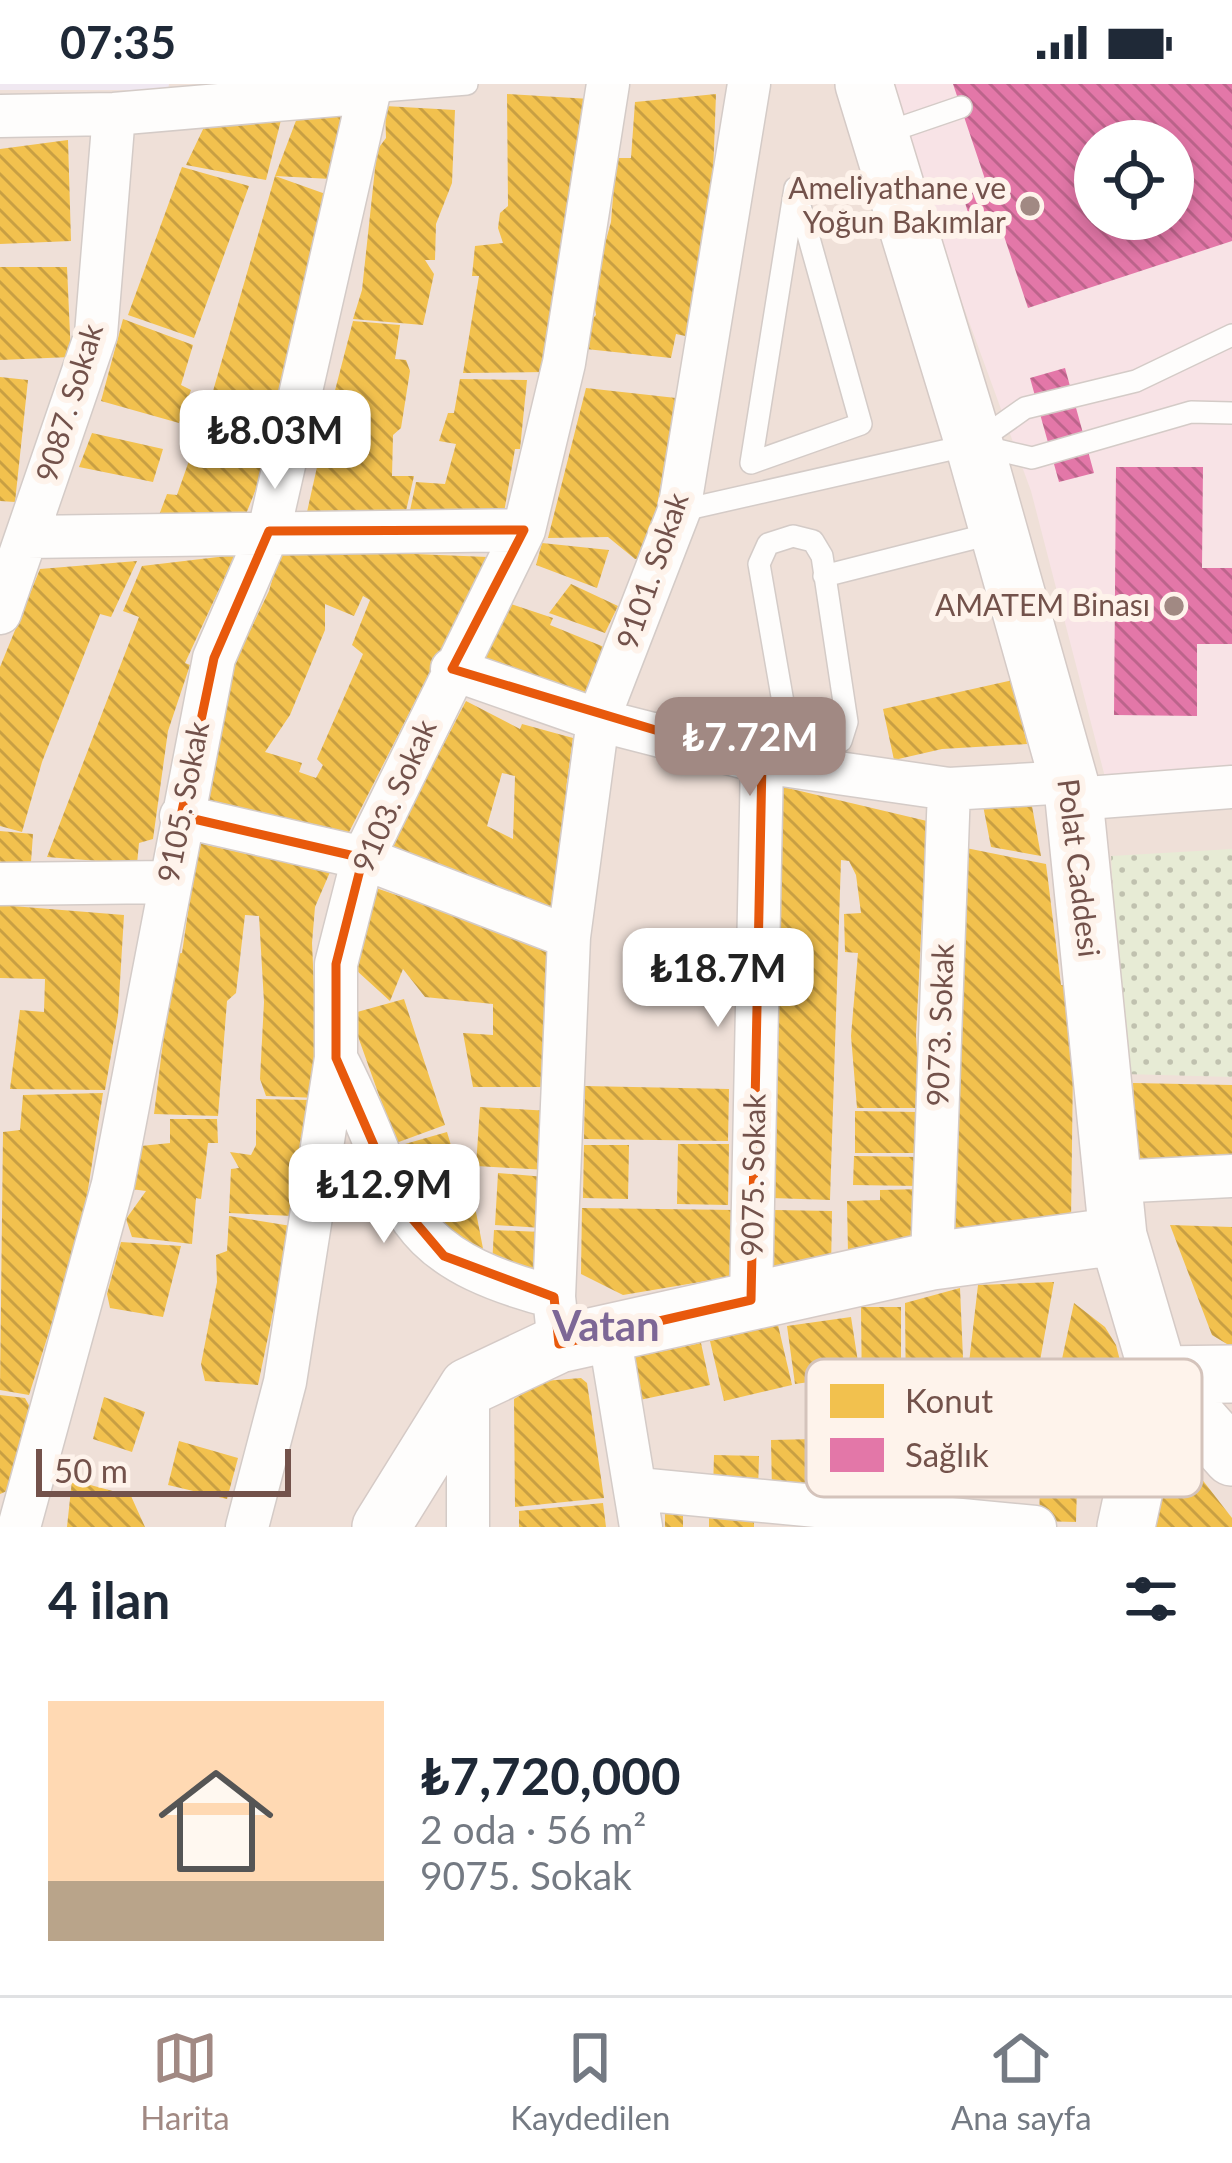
<!DOCTYPE html>
<html lang="tr">
<meta charset="utf-8">
<style>
:root{--surface:#fff;--page:#f2f2f3;--text:#1f2937;--muted:#747a83;--line:#e0e1e3;--accent:#a18983}
body{margin:0;font-family:Lato,sans-serif;background:var(--page);color:var(--text);height:100vh;display:flex;flex-direction:column;font-size:45px;white-space:nowrap}
*{box-sizing:border-box;margin:0}
p{font-size:39px;color:var(--muted)}
.icon{flex:none;width:66px;height:66px;fill:none;stroke:currentColor;stroke-width:2;stroke-linecap:round;stroke-linejoin:round}
.map{position:relative;height:1443px;overflow:hidden}
.sheet{display:flex;flex-direction:column;background:var(--surface);flex:1}
.sheet>*{flex:none}
.fabs{position:absolute;left:1074px;top:36px;display:grid;gap:24px}
.fabs a{display:grid;place-items:center;width:120px;height:120px;border-radius:50%;background:var(--surface);box-shadow:0 6px 18px #0003;font-size:60px}
.scale{position:absolute;left:36px;bottom:30px;width:255px;box-sizing:border-box;padding-left:12px;border:6px solid #73524b;border-top:0;font-size:33px;line-height:42px;white-space:nowrap;color:#73524b;-webkit-text-stroke:9px #fef3eb;paint-order:stroke}
.price{position:absolute;translate:-50% -102px;padding:0 27px;border-radius:24px;background:#fff;color:#222;font-size:39px;line-height:78px;filter:drop-shadow(0 3px 6px #0008)}
.price::after{content:'';position:absolute;left:50%;top:72px;width:36px;height:27px;margin-left:-18px;background:inherit;clip-path:polygon(0 0,100% 0,50% 100%)}
.price.selected{background:var(--accent);color:#fff}
ul{padding:0;list-style:none}
li{display:flex;align-items:center;gap:36px;height:300px;padding:0 48px}
li+li{border-top:3px solid var(--line)}
li span{display:grid;place-items:center;flex:none;width:336px;height:240px;border-radius:0px;color:#555}
li>.icon{margin-inline-start:auto}
span .icon{width:144px;height:144px;fill:#fffc;stroke-width:1}
li b{font-size:51px}
h2{display:flex;justify-content:space-between;align-items:center;height:144px;padding:0 48px;font-size:51px}
.status{display:flex;justify-content:space-between;align-items:center;height:84px;padding:0 60px;background:var(--surface);direction:ltr}
.status svg{height:33px;fill:currentColor}
.dock{display:flex;justify-content:space-around;align-items:center;height:168px;border-top:3px solid var(--line);background:var(--surface);font-size:33px;color:var(--muted)}
.dock a{display:grid;justify-items:center;gap:6px}
.dock .selected{color:var(--accent)}
.map>svg:first-child{display:block}
</style>
<div class="status"><b>07:35</b><svg viewBox="0 0 49 12"><path d="M0 12V9h3v3zM5 12V6h3v6zM10 12V3h3v9zM15 12V0h3v12zM26 1h20v11H26zM47 4h2v5h-2z"/></svg></div>
<div class="map">
<svg width="1232" height="1443" viewBox="0 0 1232 1443">
<defs>
<pattern id="park-dots" width="8" height="8" patternUnits="userSpaceOnUse" patternTransform="scale(3)"><rect width="8" height="8" fill="#e7ebd5"/><path d="M2 2h.1M6 6h.1" fill="none" stroke="#c0c1af" stroke-width="1.8" stroke-linecap="round"/></pattern>
<pattern id="homes-back-hatch" width="6" height="6" patternUnits="userSpaceOnUse" patternTransform="scale(3)"><rect width="6" height="6" fill="#f2c14e"/><path d="M-1 5l2 2M0 0l6 6M5-1l2 2" fill="none" stroke="#c89f43"/></pattern>
<pattern id="health-back-hatch" width="6" height="6" patternUnits="userSpaceOnUse" patternTransform="scale(3)"><rect width="6" height="6" fill="#e377a8"/><path d="M-1 5l2 2M0 0l6 6M5-1l2 2" fill="none" stroke="#bc648b"/></pattern>
</defs>
<rect width="100%" height="100%" fill="#f6efea"/>
<path fill="#efe0d8" fill-rule="evenodd" d="M 0,0 L 1232,0 L 1232,1443 L 0,1443 ZM 1095,57 L 1173,57 L 1173,135 L 1095,135 Z"/>
<path fill="#f0e8f1" d="M 0,0 L 169,0 L 168,6 L 0,6 Z"/>
<path fill="#f8e3e6" fill-rule="evenodd" d="M 882,0 L 1232,0 L 1232,685 L 1106,697 L 1031,407 ZM 1095,57 L 1173,57 L 1173,135 L 1095,135 Z"/>
<path fill="url(#park-dots)" d="M 1232,765 L 1232,993 L 1124,990 L 1111,772 Z"/>
<path fill="url(#homes-back-hatch)" fill-rule="evenodd" d="M 507,10 L 590,15 L 550,228 L 556,229 L 547,288 L 463,289 L 479,192 L 472,192 L 475,162 L 503,159 L 498,144 L 500,129 L 508,122 Z
M 716,10 L 712,118 L 690,253 L 676,250 L 671,274 L 586,265 L 586,241 L 596,231 L 592,207 L 611,138 L 616,74 L 631,74 L 635,18 Z
M 385,22 L 455,26 L 452,99 L 436,140 L 435,176 L 425,176 L 434,190 L 423,241 L 353,235 L 362,206 L 377,66 L 386,54 Z
M 354,24 L 331,95 L 275,92 L 334,113 L 284,335 L 246,430 L 153,447 L 167,410 L 177,411 L 211,314 L 275,92 L 297,34 Z
M 282,32 L 266,96 L 186,81 L 205,41 Z
M 68,56 L 71,157 L 0,160 L 0,65 Z
M 182,83 L 249,102 L 194,254 L 128,231 Z
M 0,183 L 67,183 L 71,273 L 0,276 Z
M 123,235 L 193,261 L 181,301 L 191,306 L 179,339 L 101,317 Z
M 353,237 L 400,241 L 395,275 L 406,276 L 410,287 L 401,344 L 393,351 L 392,392 L 414,392 L 406,427 L 305,437 L 323,356 L 330,352 L 325,345 Z
M 0,293 L 28,296 L 15,418 L 0,417 Z
M 460,295 L 527,296 L 520,365 L 515,365 L 502,440 L 407,441 L 416,398 L 445,400 L 456,360 L 439,357 L 448,329 L 454,329 Z
M 586,304 L 676,314 L 648,474 L 635,475 L 608,453 L 548,454 Z
M 92,349 L 163,365 L 153,398 L 79,383 Z
M 542,459 L 609,466 L 597,504 L 536,481 Z
M 341,467 L 488,473 L 342,762 L 193,721 L 220,609 L 269,507 L 280,468 ZM 363,512 L 370,516 L 352,561 L 363,570 L 317,675 L 323,681 L 316,694 L 299,688 L 302,679 L 265,668 L 290,631 L 325,546 L 325,520 L 354,532 Z
M 235,471 L 185,579 L 190,581 L 168,647 L 153,755 L 139,759 L 137,780 L 47,773 L 139,533 L 123,527 L 142,482 Z
M 137,477 L 111,533 L 100,530 L 42,678 L 22,748 L 0,742 L 0,583 L 40,485 Z
M 571,500 L 618,522 L 605,549 L 549,529 Z
M 505,518 L 553,534 L 550,541 L 609,565 L 586,609 L 527,590 L 476,582 Z
M 1013,596 L 1027,660 L 942,665 L 894,676 L 883,625 Z
M 466,617 L 520,645 L 522,640 L 573,654 L 566,705 L 571,762 L 560,833 L 387,770 ZM 502,689 L 515,692 L 513,755 L 487,742 Z
M 779,702 L 927,737 L 916,951 L 920,1024 L 857,1024 L 851,952 L 858,869 L 845,868 L 844,830 L 861,829 L 856,791 L 849,777 L 841,776 L 830,1116 L 772,1114 Z
M 981,711 L 1030,711 L 1041,772 L 991,763 Z
M 0,747 L 33,750 L 30,792 L 0,791 Z
M 198,759 L 330,788 L 315,823 L 312,859 L 319,1014 L 266,1012 L 260,995 L 264,918 L 259,832 L 245,831 L 236,909 L 227,917 L 218,1032 L 154,1030 L 174,870 L 182,869 Z
M 961,763 L 1046,780 L 1061,901 L 1074,902 L 1071,1139 L 954,1163 L 959,1034 L 953,853 Z
M 373,803 L 552,864 L 545,1003 L 473,1003 L 463,949 L 493,951 L 493,920 L 425,913 L 403,885 L 390,917 L 356,886 Z
M 0,821 L 124,831 L 118,931 L 105,1006 L 10,1005 L 20,926 L 44,928 L 45,895 L 0,894 Z
M 404,915 L 445,1041 L 396,1059 L 350,930 Z
M 1133,999 L 1232,1001 L 1232,1084 L 1137,1083 Z
M 585,1002 L 729,1005 L 728,1057 L 584,1055 Z
M 103,1009 L 82,1144 L 29,1311 L 0,1306 L 3,1048 L 20,1046 L 23,1011 Z
M 256,1015 L 312,1016 L 293,1132 L 229,1129 L 231,1085 L 239,1084 L 230,1068 L 251,1071 L 256,1061 Z
M 480,1023 L 550,1027 L 547,1086 L 476,1082 Z
M 855,1027 L 919,1028 L 919,1069 L 855,1069 Z
M 170,1035 L 217,1035 L 218,1059 L 208,1059 L 201,1115 L 196,1114 L 192,1160 L 132,1153 L 126,1135 L 146,1107 L 131,1105 L 141,1062 L 170,1059 Z
M 447,1048 L 453,1068 L 404,1082 L 398,1062 Z
M 678,1060 L 729,1060 L 728,1121 L 677,1120 Z
M 584,1061 L 629,1061 L 628,1115 L 583,1114 Z
M 460,1071 L 470,1098 L 418,1116 L 408,1088 Z
M 854,1072 L 919,1073 L 919,1102 L 853,1101 Z
M 498,1089 L 545,1093 L 542,1144 L 495,1141 Z
M 471,1102 L 485,1175 L 470,1176 L 424,1118 Z
M 924,1105 L 925,1167 L 848,1169 L 847,1117 L 880,1116 L 880,1106 Z
M 582,1124 L 736,1126 L 736,1192 L 623,1211 L 581,1190 Z
M 774,1126 L 832,1127 L 831,1187 L 773,1187 Z
M 229,1132 L 291,1142 L 258,1301 L 205,1297 L 201,1280 L 217,1198 L 216,1171 L 227,1167 Z
M 1170,1141 L 1232,1143 L 1232,1263 L 1212,1251 Z
M 494,1146 L 541,1148 L 539,1184 L 523,1195 L 492,1181 Z
M 121,1158 L 181,1162 L 163,1233 L 110,1224 L 107,1210 Z
M 1054,1198 L 1038,1288 L 969,1279 L 978,1201 Z
M 960,1204 L 965,1321 L 906,1323 L 905,1219 Z
M 1074,1219 L 1105,1243 L 1116,1261 L 1125,1296 L 1119,1331 L 1053,1317 Z
M 861,1223 L 901,1223 L 901,1313 L 862,1313 Z
M 851,1233 L 860,1291 L 795,1300 L 787,1242 Z
M 778,1241 L 792,1301 L 724,1317 L 710,1257 Z
M 701,1259 L 710,1301 L 635,1317 L 626,1275 Z
M 581,1294 L 587,1299 L 604,1414 L 515,1423 L 514,1315 L 544,1297 Z
M 0,1311 L 25,1314 L 31,1325 L 7,1407 L 0,1410 Z
M 104,1313 L 145,1328 L 132,1368 L 93,1355 Z
M 814,1355 L 816,1407 L 772,1408 L 771,1356 Z
M 821,1356 L 876,1356 L 877,1413 L 822,1414 Z
M 179,1357 L 238,1374 L 227,1415 L 168,1401 Z
M 714,1371 L 759,1372 L 758,1407 L 713,1406 Z
M 885,1374 L 922,1376 L 920,1417 L 883,1416 Z
M 930,1375 L 967,1378 L 964,1424 L 926,1421 Z
M 1194,1385 L 1232,1434 L 1232,1443 L 1156,1443 L 1158,1391 Z
M 72,1396 L 131,1412 L 145,1443 L 67,1443 Z
M 1040,1401 L 1077,1402 L 1076,1438 L 1039,1437 Z
M 603,1419 L 606,1443 L 519,1443 L 519,1427 Z
M 709,1424 L 754,1426 L 754,1443 L 709,1443 Z
M 665,1426 L 683,1426 L 683,1443 L 665,1443 Z"/>
<path fill="url(#health-back-hatch)" fill-rule="evenodd" d="M 953,0 L 1232,0 L 1232,157 L 1028,224 L 1000,140 L 974,148 L 962,109 L 987,101 ZM 1095,57 L 1173,57 L 1173,135 L 1095,135 Z
M 1065,284 L 1094,389 L 1059,398 L 1030,294 Z
M 1116,383 L 1203,383 L 1202,484 L 1232,484 L 1232,560 L 1197,560 L 1197,632 L 1114,631 Z"/>
<g fill="none" stroke-linecap="round" stroke-linejoin="round">
<g stroke="#d4cbc7" stroke-width="24">
<path id="lane" d="M 370,8 L 467,0
M 882,50 L 961,23
M 795,104 L 861,340 L 751,379 Z
M 981,362 L 1032,374 L 1191,328 L 1232,329
M 679,427 L 974,360 L 1025,324 L 1136,297 L 1232,251
M 793,452 L 813,457 L 822,472 L 847,638 L 841,657 L 824,667 L 803,664 L 788,647 L 759,480 L 768,460 Z
M 824,492 L 998,448"/>
</g>
<g stroke="#d4cbc7" stroke-width="45">
<path id="street" d="M 0,32 L 114,30 L 370,8
M 27,453 L 524,446
M 0,529 L 96,250 L 114,30
M 452,585 L 598,636 L 762,678 L 949,705 L 1069,698
M 1074,715 L 1232,703
M 181,732 L 363,774 L 569,853
M 0,800 L 168,798
M 336,974 C 408,1110 382,1169 554,1213
M 1113,1098 L 1232,1092
M 932,1177 L 949,705
M 751,1216 L 762,678
M 609,1249 L 641,1443
M 559,1260 L 554,1213 L 569,853 L 598,636 L 679,427 L 749,0
M 638,1405 L 1035,1443
M 19,1443 L 113,1100 L 214,574 L 269,447 L 371,0
M 247,1443 L 285,1298 L 336,974 L 336,880 L 363,774 L 524,446 L 564,279 L 608,0
M 468,1443 L 468,1303"/>
</g>
<g stroke="#d5cac6" stroke-width="60">
<path id="secondary" d="M 864,0 L 974,360 L 1074,715 L 1118,1152 L 1159,1291 L 1126,1443
M 1159,1291 L 1232,1373
M 1159,1291 L 1232,1290
M 381,1443 L 468,1303 L 559,1260 L 932,1177 L 1118,1152"/>
</g>
<use href="#lane" stroke="#fefdfc" stroke-width="21"/>
<use href="#street" stroke="#fefdfc" stroke-width="42"/>
<use href="#secondary" stroke="#fefdfc" stroke-width="57"/>
</g>
<path fill="none" stroke="#e8590c" stroke-width="9" stroke-linejoin="round" d="M 524,446 L 452,585 L 762,678 L 751,1216 L 559,1260 L 554,1213 L 444,1172 L 399,1119 L 336,974 L 336,880 L 363,774 L 181,732 L 214,574 L 269,447 Z"/>
<g fill="#a18983" stroke="#fef3eb" stroke-width="4.5">
<circle cx="1030" cy="122" r="12"/>
<circle cx="1174" cy="522" r="12"/>
</g>
<g text-anchor="middle" stroke-width="12" stroke-linejoin="round" paint-order="stroke">
<g font-size="30" fill="#73524b" stroke="#fef3eb" text-anchor="end">
<text x="1006" y="115">Ameliyathane ve<tspan x="1006" dy="34">Yoğun Bakımlar</tspan></text>
<text x="1150" y="532">AMATEM Binası</text>
</g>
<g font-size="30" fill="#73524b" stroke="#fef3eb">
<text transform="translate(70 319) rotate(-73)" y="10">9087. Sokak</text>
<text transform="translate(653 487) rotate(-71)" y="10">9101. Sokak</text>
<text transform="translate(395 712) rotate(-66)" y="10">9103. Sokak</text>
<text transform="translate(184 718) rotate(-79)" y="10">9105. Sokak</text>
<text transform="translate(1078 784) rotate(83)" y="10">Polat Caddesi</text>
<text transform="translate(941 941) rotate(-88)" y="10">9073. Sokak</text>
<text transform="translate(754 1091) rotate(-89)" y="10">9075. Sokak</text>
</g>
<g font-size="42" font-weight="bold" fill="#7d6796" stroke="#fef3eb">
<text x="606" y="1257">Vatan</text>
</g>
</g>
<rect x="806" y="1275" width="396" height="138" rx="18" fill="#fef3eb" stroke="#d4c3bb" stroke-width="3"/>
<rect x="830" y="1300" width="54" height="34" fill="#f2c14e"/>
<rect x="830" y="1354" width="54" height="34" fill="#e377a8"/>
<g font-size="33" fill="#73524b">
<text x="905" y="1329">Konut</text>
<text x="905" y="1383">Sağlık</text>
</g>
</svg>
<div class="fabs">
<a><svg class="icon" aria-label="locate" viewBox="0 0 24 24"><circle cx="12" cy="12" r="6"/><path d="M12 2v4M12 18v4M2 12h4M18 12h4"/></svg></a>
</div>
<div class="scale">50 m</div>
<b class="price" style="left:275px;top:408px">₺8.03M</b>
<b class="price selected" style="left:750px;top:715px">₺7.72M</b>
<b class="price" style="left:718px;top:946px">₺18.7M</b>
<b class="price" style="left:384px;top:1162px">₺12.9M</b>
</div>
<section class="sheet">
<h2>4 ilan<svg class="icon" aria-label="filters" viewBox="0 0 24 24"><path d="M4 7h16M4 17h16"/><circle cx="9" cy="7" r="2"/><circle cx="15" cy="17" r="2"/></svg></h2>
<ul>
<li><span style="background:linear-gradient(#ffd9b3 75%,#b9a48a 0)"><svg class="icon" aria-label="home" viewBox="0 0 24 24"><path d="M3 11l9-7 9 7M6 9v11h12V9"/></svg></span><div><b>₺7,720,000</b><p>2 oda · 56 m²</p><p>9075. Sokak</p></div></li>
</ul>
</section>
<nav class="dock">
<a class="selected"><svg class="icon" aria-label="map" viewBox="0 0 24 24"><path d="M3 6l6-2 6 2 6-2v14l-6 2-6-2-6 2zM9 4v14M15 6v14"/></svg>Harita</a>
<a><svg class="icon" aria-label="saved" viewBox="0 0 24 24"><path d="M7 4h10v16l-5-4-5 4z"/></svg>Kaydedilen</a>
<a><svg class="icon" aria-label="home" viewBox="0 0 24 24"><path d="M3 11l9-7 9 7M6 9v11h12V9"/></svg>Ana sayfa</a>
</nav>
